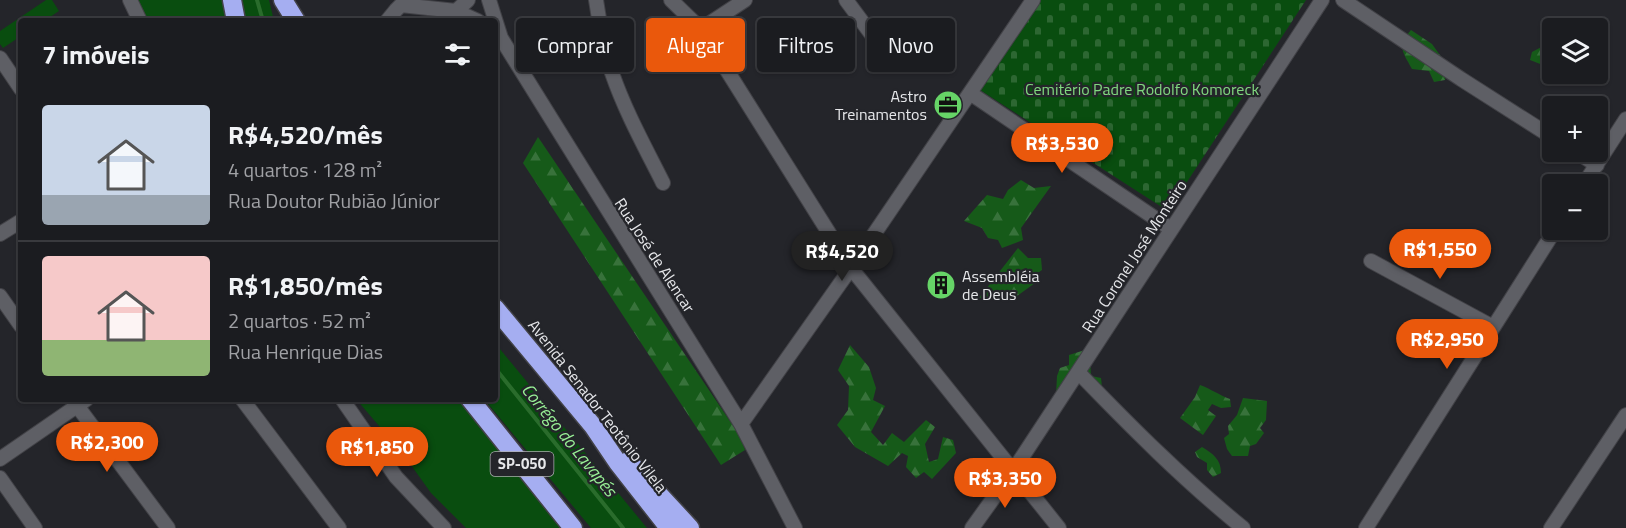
<!DOCTYPE html>
<html lang="pt">
<meta charset="utf-8">
<style>
:root{--surface:#1b1c20;--page:#242529;--text:#f1f3f6;--muted:#a0a1a5;--line:#393a3e;--accent:#ea580c}
body{margin:0;font-family:"Titillium Web",sans-serif;background:var(--page);color:var(--text);height:100vh;display:flex;flex-direction:column;font-size:22px;white-space:nowrap}
*{box-sizing:border-box;margin:0}
p{font-size:20px;color:var(--muted)}
.icon{flex:none;width:33px;height:33px;fill:none;stroke:currentColor;stroke-width:2;stroke-linecap:round;stroke-linejoin:round}
.map{position:relative;flex:1;overflow:hidden}
.drawer{position:absolute;left:18px;top:18px;width:480px;height:384px;display:flex;flex-direction:column;background:var(--surface);border-radius:6px;box-shadow:0 2px 4px #0004,0 0 0 2px var(--line)}
.drawer>*{flex:none}
.hud{position:absolute;left:516px;top:18px;width:570px;height:54px;display:flex;gap:12px}
.buttons{position:absolute;left:1542px;top:18px;display:grid;gap:12px}
.buttons a{display:grid;place-items:center;width:66px;height:66px;border-radius:6px;background:var(--surface);box-shadow:0 2px 4px #0004,0 0 0 2px var(--line);font-size:30px}
.price{position:absolute;translate:-50% -51px;padding:0 14px;border-radius:21px;background:var(--accent);color:#fff;font-size:20px;line-height:39px;filter:drop-shadow(0 2px 3px #0008)}
.price::after{content:'';position:absolute;left:50%;top:36px;width:18px;height:14px;margin-left:-9px;background:inherit;clip-path:polygon(0 0,100% 0,50% 100%)}
.price.on{background:#222;color:#fff}
ul{padding:0;list-style:none}
li{display:flex;align-items:center;gap:18px;height:150px;padding:0 24px}
li+li{border-top:2px solid var(--line)}
li span{display:grid;place-items:center;flex:none;width:168px;height:120px;border-radius:6px;color:#555}
li>.icon{margin-inline-start:auto}
span .icon{width:72px;height:72px;fill:#fffc;stroke-width:1}
li b{font-size:26px}
h2{display:flex;justify-content:space-between;align-items:center;height:72px;padding:0 24px;font-size:26px}
.tag{padding:0 21px;border-radius:6px;background:var(--surface);box-shadow:0 2px 4px #0004,0 0 0 2px var(--line);font-size:21px;line-height:54px}
.tag.on{background:var(--accent);color:#fff}
.map>svg:first-child{display:block}
</style>
<div class="map">
<svg width="1626" height="528" viewBox="0 0 1626 528">
<defs>
<pattern id="forest-firs" width="22" height="20" patternUnits="userSpaceOnUse" patternTransform="scale(1.5)"><rect width="22" height="20" fill="#165a19"/><path d="M5 1l3.5 6h-7zM16 11l3.5 6h-7z" fill="#38723b"/></pattern>
<pattern id="cemetery-stones" width="16" height="16" patternUnits="userSpaceOnUse" patternTransform="scale(1.5)"><rect width="16" height="16" fill="#094d0f"/><path d="M2 7V4a2 2 0 0 1 4 0v3zM10 15v-3a2 2 0 0 1 4 0v3z" fill="#2d6732"/></pattern>
</defs>
<rect width="100%" height="100%" fill="#24252a"/>
<path fill="#094d0f" d="M 46,0 L 52,0 L 59,11 L 44,21 L 21,21 L 21,36 L 3,48 L 0,44 L 0,31 Z
M 133,0 L 224,0 L 229,21 L 143,21 Z
M 242,0 L 269,0 L 274,21 L 246,21 Z
M 495,343 L 647,528 L 591,528 L 484,399 L 495,399 Z
M 356,399 L 460,399 L 560,528 L 466,528 L 431,493 L 403,454 Z"/>
<path fill="url(#forest-firs)" d="M 1411,30 L 1432,44 L 1447,65 L 1445,80 L 1434,82 L 1429,71 L 1412,69 C 1402,51 1397,46 1411,30 Z
M 1552,37 L 1552,62 L 1548,67 L 1530,60 L 1532,52 L 1551,42 Z
M 538,137 L 740,436 L 745,450 L 721,465 L 523,163 Z
M 1021,180 L 1034,188 L 1051,186 L 1021,228 L 1023,240 L 1002,248 L 998,240 L 988,238 L 982,228 L 964,221 L 987,195 L 1003,199 L 1008,190 Z
M 1018,248 L 1028,258 L 1041,258 L 1042,270 L 1036,274 L 1035,283 L 1013,299 L 979,298 Z
M 850,345 L 869,367 L 876,388 L 873,400 L 885,406 L 871,432 L 883,445 L 892,433 L 904,442 L 926,420 L 935,427 L 925,444 L 929,462 L 938,459 L 943,437 L 953,440 L 956,453 L 932,479 L 924,472 L 916,478 L 906,467 L 908,456 L 902,453 L 888,466 L 855,447 L 837,425 L 848,410 L 849,386 L 838,370 Z
M 1085,350 L 1090,357 L 1091,376 L 1101,378 L 1102,387 L 1095,392 L 1080,378 L 1056,395 L 1057,376 L 1060,368 L 1069,365 L 1069,355 Z
M 1200,385 C 1211,389 1219,395 1230,399 L 1231,407 L 1221,408 L 1212,404 L 1208,410 L 1216,416 L 1203,435 L 1180,418 L 1195,397 Z
M 1243,398 L 1267,401 L 1266,420 L 1260,428 L 1264,433 L 1256,444 L 1250,446 L 1248,456 L 1232,456 L 1227,449 L 1224,438 L 1229,434 L 1228,426 L 1237,415 Z
M 1202,447 C 1213,454 1221,459 1221,473 L 1213,477 L 1207,470 L 1207,463 L 1197,457 L 1195,452 Z"/>
<path fill="url(#cemetery-stones)" d="M 1040,0 L 1306,0 L 1168,211 L 980,90 Z"/>
<g fill="none" stroke-linecap="round" stroke-linejoin="round">
<path stroke="#2a6c2c" stroke-width="4" d="M 257,0 L 263,21
M 495,368 L 623,528"/>
<g stroke="#424247" stroke-width="16">
<path id="minor" d="M 130,0 L 140,21
M 489,0 L 501,38 L 741,424 L 795,528
M 596,0 C 600,24 603,50 612,73 C 625,111 645,147 663,183
M 671,0 L 701,29 L 851,268 L 1059,528
M 846,0 L 875,39
M 1343,0 L 1461,79 L 1552,137
M 456,11 L 468,0
M 387,21 L 396,10 L 401,5 L 456,11 L 478,21
M 701,29 L 745,0
M 0,58 L 21,89
M 970,93 L 1171,229
M 1576,152 L 1597,165
M 1584,184 L 1626,119
M 0,234 L 21,221
M 1371,261 L 1493,327
M 0,296 L 21,326
M 1078,372 C 1131,427 1184,480 1243,528
M 72,399 L 168,528
M 242,399 L 339,528
M 342,399 L 396,477 L 444,528
M 741,424 L 851,268 L 1033,0
M 0,459 L 87,399
M 0,478 L 35,528
M 972,528 L 1013,471 L 1322,0
M 1366,528 L 1555,230
M 1551,528 L 1626,415"/>
</g>
<g stroke="#424247" stroke-width="21">
<path id="highway" d="M 232,0 L 236,21
M 283,0 L 296,21
M 495,308 L 593,426 L 618,463 L 669,528
M 470,399 L 573,528
M 628,461 L 690,528"/>
</g>
<use href="#minor" stroke="#5e5f65" stroke-width="14"/>
<use href="#highway" stroke="#a5aef1" stroke-width="18"/>
</g>
<defs>
<g id="office-disc" transform="scale(1.5)"><circle r="9.5" fill="#66d467" stroke="#24252a"/><path d="M-6-3h4V-5.5h4V-3h4V5H-6ZM-1-4.5V-3h2v-1.5ZM-6 0V1H6V0Z" fill="#111"/></g>
<g id="building-disc" transform="scale(1.5)"><circle r="9.5" fill="#66d467" stroke="#24252a"/><path d="M-4-6H4V6H1V3H-1V6H-4ZM-2.5-4.3h1.7v1.8h-1.7ZM.8-4.3h1.7v1.8H.8ZM-2.5-1h1.7V.8h-1.7ZM.8-1h1.7V.8H.8Z" fill="#111"/></g>
</defs>
<g fill-rule="evenodd">
<use href="#office-disc" x="948" y="105"/>
<use href="#building-disc" x="941" y="285"/>
</g>
<g text-anchor="middle" stroke-width="4.5" stroke-linejoin="round" paint-order="stroke">
<rect fill="#24252a" stroke="#acadb0" stroke-width="1.5" x="490.5" y="452" width="63" height="24" rx="4.5"/>
<g font-size="15" font-weight="bold" fill="#e6e7ea">
<text x="522" y="469">SP-050</text>
</g>
<g font-size="16" fill="#80d87f" stroke="#24252a">
<text x="1142" y="95">Cemitério Padre Rodolfo Komoreck</text>
</g>
<g font-size="16" fill="#e6e7ea" stroke="#24252a" text-anchor="end">
<text x="927" y="102">Astro<tspan x="927" dy="18">Treinamentos</tspan></text>
<text x="962" y="282" text-anchor="start">Assembléia<tspan x="962" dy="18">de Deus</tspan></text>
</g>
<g font-size="16" fill="#e6e7ea" stroke="#24252a">
<text transform="translate(655 255) rotate(57)" y="6">Rua José de Alencar</text>
<text transform="translate(1134 256) rotate(-57)" y="6">Rua Coronel José Monteiro</text>
<text transform="translate(598 406) rotate(52)" y="6">Avenida Senador Teotônio Vilela</text>
</g>
<g font-size="18" font-style="italic" fill="#98f096" stroke="#24252a">
<text transform="translate(569 440) rotate(51)" y="6">Corrégo do Lavapés</text>
</g>
</g>
</svg>
<div class="buttons">
<a><svg class="icon" aria-label="layers" viewBox="0 0 24 24"><path d="M12 4l9 5-9 5-9-5zM3 14l9 5 9-5"/></svg></a>
<a>+</a>
<a>−</a>
</div>
<b class="price" style="left:1062px;top:174px">R$3,530</b>
<b class="price" style="left:1440px;top:280px">R$1,550</b>
<b class="price on" style="left:842px;top:282px">R$4,520</b>
<b class="price" style="left:1447px;top:370px">R$2,950</b>
<b class="price" style="left:107px;top:473px">R$2,300</b>
<b class="price" style="left:377px;top:478px">R$1,850</b>
<b class="price" style="left:1005px;top:509px">R$3,350</b>
<div class="hud">
<a class="tag">Comprar</a>
<a class="tag on">Alugar</a>
<a class="tag">Filtros</a>
<a class="tag">Novo</a>
</div>
<section class="drawer">
<h2>7 imóveis<svg class="icon" aria-label="filters" viewBox="0 0 24 24"><path d="M4 7h16M4 17h16"/><circle cx="9" cy="7" r="2"/><circle cx="15" cy="17" r="2"/></svg></h2>
<ul>
<li><span style="background:linear-gradient(#c9d6e8 75%,#9aa5b1 0)"><svg class="icon" aria-label="home" viewBox="0 0 24 24"><path d="M3 11l9-7 9 7M6 9v11h12V9"/></svg></span><div><b>R$4,520/mês</b><p>4 quartos · 128 m²</p><p>Rua Doutor Rubião Júnior</p></div></li>
<li><span style="background:linear-gradient(#f6c9c9 70%,#8fb573 0)"><svg class="icon" aria-label="home" viewBox="0 0 24 24"><path d="M3 11l9-7 9 7M6 9v11h12V9"/></svg></span><div><b>R$1,850/mês</b><p>2 quartos · 52 m²</p><p>Rua Henrique Dias</p></div></li>
</ul>
</section>
</div>
